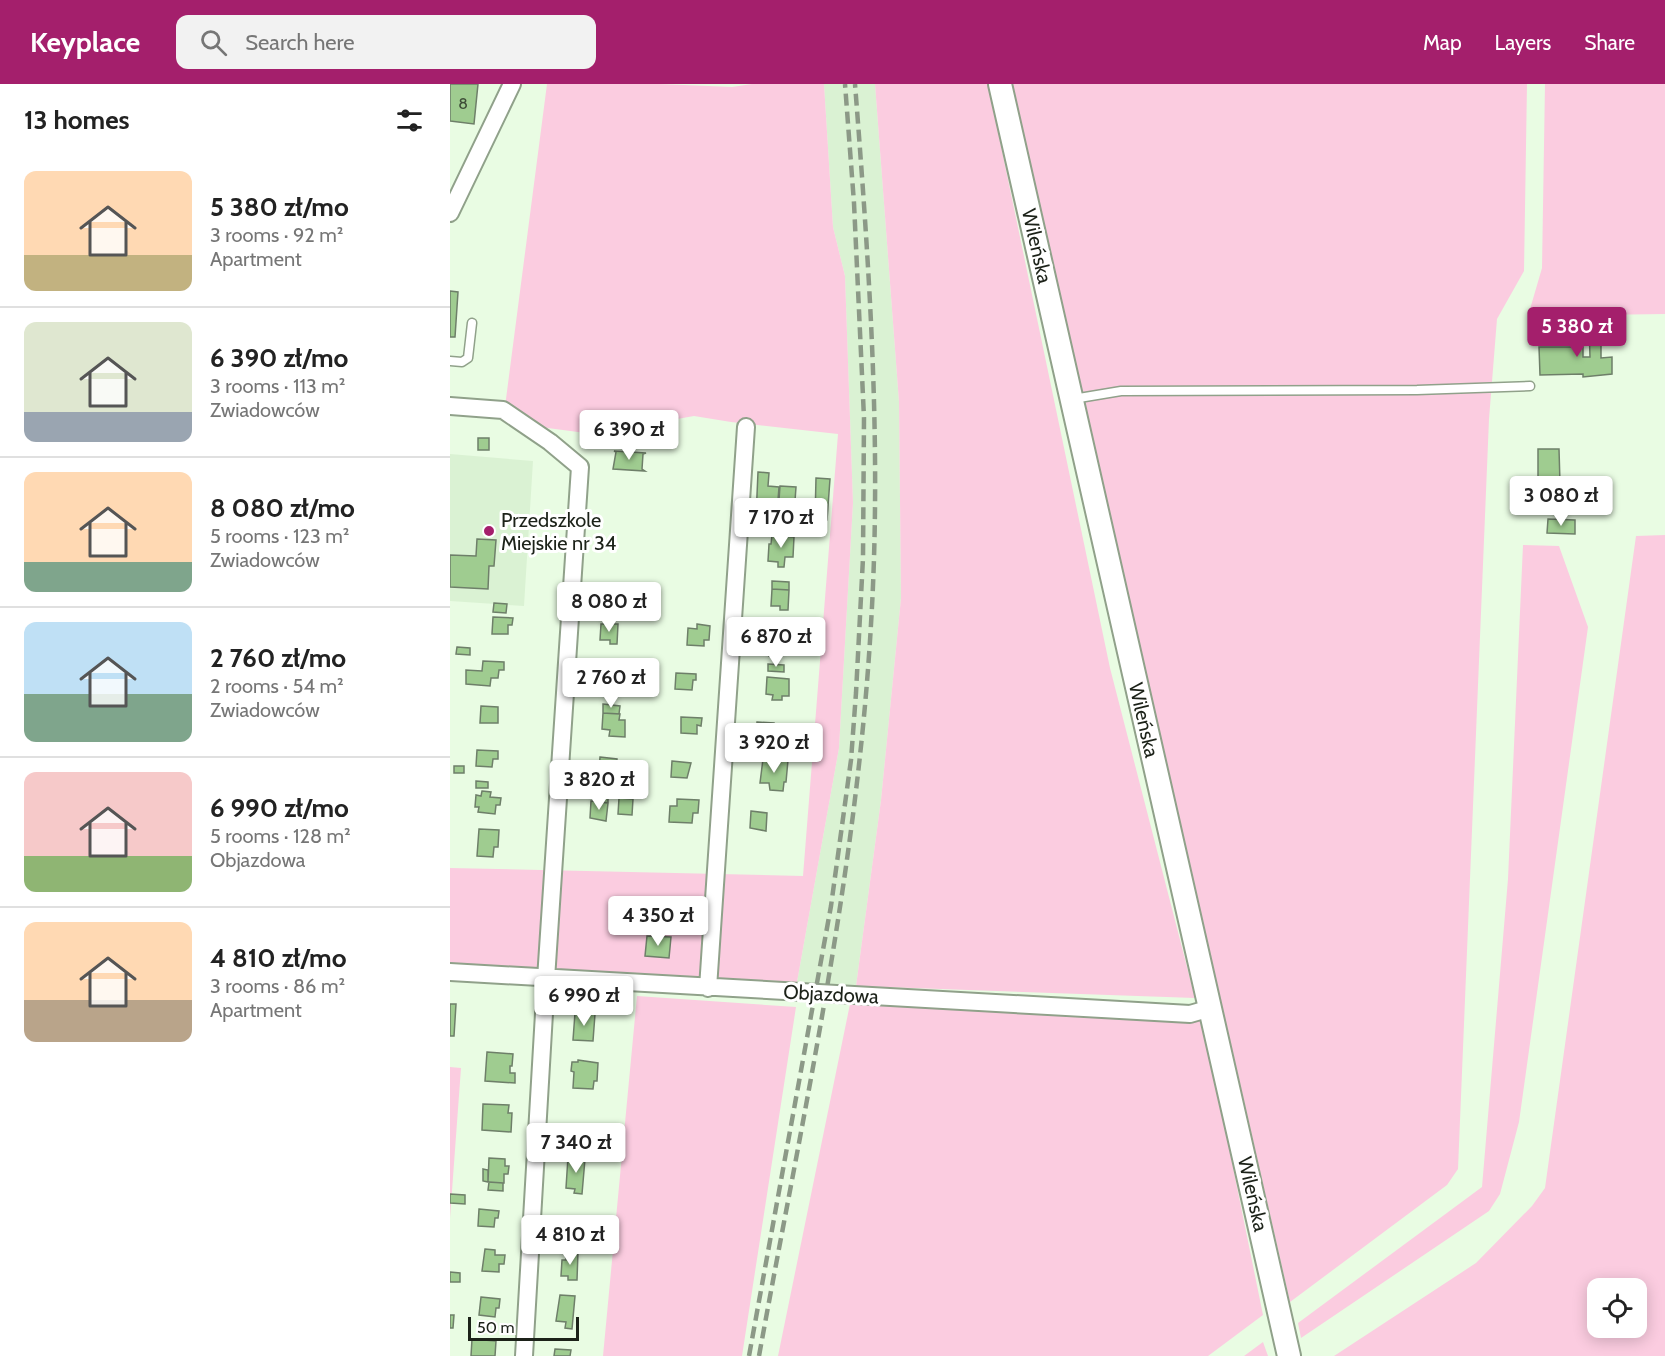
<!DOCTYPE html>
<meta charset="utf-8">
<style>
:root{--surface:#fff;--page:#f2f2f2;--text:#222;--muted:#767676;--line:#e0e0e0;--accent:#a41f6c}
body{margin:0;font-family:Cabin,sans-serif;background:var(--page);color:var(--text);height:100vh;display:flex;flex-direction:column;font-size:22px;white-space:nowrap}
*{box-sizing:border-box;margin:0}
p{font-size:20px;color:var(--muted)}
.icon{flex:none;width:33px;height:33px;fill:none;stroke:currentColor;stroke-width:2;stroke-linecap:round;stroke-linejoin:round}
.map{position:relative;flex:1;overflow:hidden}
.drawer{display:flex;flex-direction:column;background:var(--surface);width:450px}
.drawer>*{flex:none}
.tools{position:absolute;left:1137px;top:1194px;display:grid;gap:12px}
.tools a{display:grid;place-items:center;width:60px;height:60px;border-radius:12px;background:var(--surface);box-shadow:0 3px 15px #0003;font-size:30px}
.scale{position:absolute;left:18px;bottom:15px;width:111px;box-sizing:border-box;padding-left:6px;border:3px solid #1c2219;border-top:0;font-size:16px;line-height:21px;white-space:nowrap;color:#1c2219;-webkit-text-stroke:4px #fff;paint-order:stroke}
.price{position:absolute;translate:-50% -51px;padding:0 14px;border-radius:6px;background:#fff;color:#222;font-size:20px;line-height:39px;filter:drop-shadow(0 2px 3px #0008)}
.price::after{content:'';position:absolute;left:50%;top:36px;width:18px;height:14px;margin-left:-9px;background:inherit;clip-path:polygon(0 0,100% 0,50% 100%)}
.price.selected{background:var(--accent);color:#fff}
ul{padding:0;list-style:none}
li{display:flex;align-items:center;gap:18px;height:150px;padding:0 24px}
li+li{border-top:2px solid var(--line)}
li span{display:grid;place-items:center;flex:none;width:168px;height:120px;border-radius:12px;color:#555}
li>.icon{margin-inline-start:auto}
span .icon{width:72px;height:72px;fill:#fffc;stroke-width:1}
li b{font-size:26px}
h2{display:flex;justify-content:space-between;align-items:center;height:72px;padding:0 24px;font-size:26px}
header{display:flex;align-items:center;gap:36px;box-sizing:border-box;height:84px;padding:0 30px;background:var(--accent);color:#fff}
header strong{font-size:28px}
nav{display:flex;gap:33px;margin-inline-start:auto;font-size:21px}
.search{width:420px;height:54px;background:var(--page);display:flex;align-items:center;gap:15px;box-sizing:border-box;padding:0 21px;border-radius:12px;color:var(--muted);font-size:22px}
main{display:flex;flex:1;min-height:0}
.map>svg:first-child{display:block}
</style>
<header>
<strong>Keyplace</strong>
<div class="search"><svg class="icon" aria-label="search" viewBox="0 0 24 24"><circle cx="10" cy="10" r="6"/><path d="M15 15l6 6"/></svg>Search here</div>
<nav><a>Map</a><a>Layers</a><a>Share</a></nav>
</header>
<main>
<section class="drawer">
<h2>13 homes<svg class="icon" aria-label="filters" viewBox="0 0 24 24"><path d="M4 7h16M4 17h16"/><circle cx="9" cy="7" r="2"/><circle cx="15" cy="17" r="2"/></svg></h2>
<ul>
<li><span style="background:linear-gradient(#ffd9b3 70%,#c2b280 0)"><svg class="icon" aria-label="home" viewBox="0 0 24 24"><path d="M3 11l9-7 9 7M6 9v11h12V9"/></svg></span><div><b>5 380 zł/mo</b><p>3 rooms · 92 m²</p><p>Apartment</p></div></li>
<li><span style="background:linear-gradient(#dfe7d0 75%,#9aa5b1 0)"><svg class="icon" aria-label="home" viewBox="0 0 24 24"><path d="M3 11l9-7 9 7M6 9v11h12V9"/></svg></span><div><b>6 390 zł/mo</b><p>3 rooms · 113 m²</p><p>Zwiadowców</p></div></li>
<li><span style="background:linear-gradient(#ffd9b3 75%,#7fa58c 0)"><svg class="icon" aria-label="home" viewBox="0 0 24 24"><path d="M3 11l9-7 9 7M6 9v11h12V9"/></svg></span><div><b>8 080 zł/mo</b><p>5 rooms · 123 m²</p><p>Zwiadowców</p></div></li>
<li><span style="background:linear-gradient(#bfe0f5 60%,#7fa58c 0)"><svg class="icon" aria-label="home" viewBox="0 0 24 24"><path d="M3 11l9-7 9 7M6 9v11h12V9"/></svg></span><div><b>2 760 zł/mo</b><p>2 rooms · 54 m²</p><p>Zwiadowców</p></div></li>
<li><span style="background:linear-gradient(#f6c9c9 70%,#8fb573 0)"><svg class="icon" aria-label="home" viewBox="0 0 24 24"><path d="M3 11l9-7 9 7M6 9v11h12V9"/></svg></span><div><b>6 990 zł/mo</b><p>5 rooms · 128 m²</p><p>Objazdowa</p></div></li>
<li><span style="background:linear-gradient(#ffd9b3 65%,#b9a48a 0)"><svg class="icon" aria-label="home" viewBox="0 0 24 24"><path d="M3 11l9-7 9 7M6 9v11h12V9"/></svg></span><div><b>4 810 zł/mo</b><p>3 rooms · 86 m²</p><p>Apartment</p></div></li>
</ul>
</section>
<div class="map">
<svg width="1215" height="1272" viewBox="0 0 1215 1272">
<rect width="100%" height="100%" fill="#e9fce3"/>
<path fill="#daf2d3" d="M 374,0 L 425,0 L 449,318 L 451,514 L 431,716 L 406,902 L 347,898 L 389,664 L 403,419 L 395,192 L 383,143 Z
M 0,370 L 83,377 L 74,522 L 0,517 Z"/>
<path fill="#fbcce0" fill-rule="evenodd" d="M 97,0 L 209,0 L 282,3 L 302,0 L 374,0 L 383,143 L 395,192 L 403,419 L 389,664 L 347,898 L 0,879 L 0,784 L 353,792 L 388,350 L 281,338 L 244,332 L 143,350 L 53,338 Z
M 425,0 L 538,0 L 660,584 L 745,914 L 406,902 L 431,716 L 451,514 L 449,318 Z
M 561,0 L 1077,0 L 1074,187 L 1047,235 L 1039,335 L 1008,1085 L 997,1101 L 840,1218 Z
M 1095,0 L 1215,0 L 1215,230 L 1078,232 L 1092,184 Z
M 1215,451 L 1215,1272 L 884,1272 L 1026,1179 L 1082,1122 L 1095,1104 L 1186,452 ZM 1148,1204 L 1186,1204 L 1186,1244 L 1148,1244 Z
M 1073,461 L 1109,462 L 1138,543 L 1069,1038 L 1050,1110 L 1039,1127 L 851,1254 L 848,1239 L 1032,1103 L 1058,795 Z
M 187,912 L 346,923 L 292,1272 L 153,1272 Z
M 400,920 L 753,936 L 813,1231 L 758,1272 L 328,1272 Z
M 0,983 L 11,984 L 0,1134 Z
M 813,1258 L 818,1272 L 794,1272 Z"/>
<path fill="#9fcc90" stroke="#6e7f69" stroke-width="1.5" d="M 0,0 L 28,0 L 24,40 L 0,37 Z
M 0,207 L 8,208 L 5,253 L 0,253 Z
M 1150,240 L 1150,249 L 1155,249 L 1155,261 L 1151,261 L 1151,274 L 1162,273 L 1162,290 L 1133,293 L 1133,290 L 1090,291 L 1089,263 L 1133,263 L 1133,273 L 1140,273 L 1139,241 Z
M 28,354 L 39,354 L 39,366 L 28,366 Z
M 1088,365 L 1109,365 L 1110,399 L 1088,400 Z
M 164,367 L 196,369 L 193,370 L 192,385 L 195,387 L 163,385 L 166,368 Z
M 308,388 L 319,389 L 318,402 L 329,403 L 328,416 L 317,416 L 316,434 L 306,434 Z
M 366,394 L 380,395 L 377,436 L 365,435 Z
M 330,402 L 346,403 L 345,417 L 329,416 Z
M 329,416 L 345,417 L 344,437 L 337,437 L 337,433 L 328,433 Z
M 1098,435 L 1125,436 L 1125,450 L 1097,449 Z
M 322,451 L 344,453 L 343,473 L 335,473 L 334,483 L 328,483 L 328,478 L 318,477 L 319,460 L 321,460 Z
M 27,455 L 46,456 L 44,482 L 39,482 L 38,505 L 0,503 L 0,471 L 26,472 Z
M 322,497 L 339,498 L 339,506 L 322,505 Z
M 322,505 L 339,506 L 338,526 L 330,526 L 330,522 L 321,522 Z
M 44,519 L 57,520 L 56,529 L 43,528 Z
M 43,533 L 63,534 L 62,541 L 58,541 L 58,550 L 42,550 Z
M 151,540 L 168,540 L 167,560 L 160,560 L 160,556 L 150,556 Z
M 247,540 L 260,542 L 259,556 L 254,556 L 254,562 L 237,561 L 238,544 L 247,545 Z
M 317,541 L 330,542 L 328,573 L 319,572 L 319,566 L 312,565 L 313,549 L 317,549 Z
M 7,563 L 20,564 L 20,571 L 6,570 Z
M 33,577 L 54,578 L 54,586 L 49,586 L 48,594 L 41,594 L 40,602 L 16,600 L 16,586 L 32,587 Z
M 318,580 L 334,581 L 334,588 L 318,587 Z
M 156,584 L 172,585 L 171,607 L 164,607 L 164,601 L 155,601 Z
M 226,589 L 246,590 L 246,596 L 243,596 L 242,606 L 225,605 Z
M 317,593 L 339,595 L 339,612 L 332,612 L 332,616 L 322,616 L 323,611 L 316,610 Z
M 153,620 L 170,622 L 169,630 L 153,629 Z
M 31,622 L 48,623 L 48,639 L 30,639 Z
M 153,629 L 170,630 L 169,636 L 175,636 L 175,653 L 159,652 L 160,646 L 152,645 Z
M 231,633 L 252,634 L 251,642 L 247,641 L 247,650 L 231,649 Z
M 307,638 L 324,639 L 322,659 L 314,659 L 314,655 L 306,655 Z
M 27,666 L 48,667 L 48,675 L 43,675 L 42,683 L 26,682 Z
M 150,673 L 167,675 L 166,690 L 149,689 Z
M 313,675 L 338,676 L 336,698 L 334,698 L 333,707 L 320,706 L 319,699 L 310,699 Z
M 222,677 L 241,679 L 237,694 L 221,693 Z
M 4,682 L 14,682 L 14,689 L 4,689 Z
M 26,697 L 38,698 L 38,704 L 26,704 Z
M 32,707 L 41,708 L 40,713 L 51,714 L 50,721 L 46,721 L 45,730 L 28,728 L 29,723 L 25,723 L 26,711 L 31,712 Z
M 146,709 L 158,710 L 158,719 L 146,718 Z
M 169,714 L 183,715 L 182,731 L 168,730 Z
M 227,715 L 249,716 L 248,729 L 243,729 L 242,739 L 219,738 L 220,722 L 227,722 Z
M 141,717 L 158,719 L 156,737 L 140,734 Z
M 301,727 L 317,729 L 316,747 L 300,744 Z
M 29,745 L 49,746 L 48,763 L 44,763 L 43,773 L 27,772 Z
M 197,852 L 221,853 L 219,874 L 195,872 Z
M 0,920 L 6,920 L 4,952 L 0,952 Z
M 131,928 L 145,930 L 143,957 L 123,956 L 125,929 Z
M 37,968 L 63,970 L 62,982 L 60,982 L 60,989 L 65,989 L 65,999 L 35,997 Z
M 128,976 L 148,979 L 147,997 L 144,997 L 143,1005 L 123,1004 L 124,988 L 121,987 L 122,978 L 128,978 Z
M 33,1020 L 59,1021 L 58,1029 L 62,1029 L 61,1048 L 32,1046 Z
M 118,1073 L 135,1075 L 132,1110 L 124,1109 L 125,1105 L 116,1104 Z
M 39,1074 L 55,1075 L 55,1082 L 59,1082 L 58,1090 L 54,1090 L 54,1099 L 38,1098 Z
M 33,1085 L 38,1086 L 38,1098 L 33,1097 Z
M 39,1098 L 53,1099 L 53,1107 L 38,1106 Z
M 0,1110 L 15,1111 L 15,1120 L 0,1119 Z
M 29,1125 L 49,1127 L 48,1134 L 45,1134 L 44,1143 L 28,1142 Z
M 119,1133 L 136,1135 L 133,1155 L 128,1154 L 128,1151 L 117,1150 Z
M 35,1165 L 45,1166 L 45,1171 L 55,1171 L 54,1180 L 49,1180 L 49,1188 L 32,1187 Z
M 116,1167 L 128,1167 L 127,1196 L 118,1196 L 118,1192 L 111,1192 L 112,1176 L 116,1176 Z
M 0,1188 L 10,1189 L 10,1198 L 0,1198 Z
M 110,1211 L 125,1212 L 122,1245 L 115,1244 L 116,1238 L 106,1237 Z
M 31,1213 L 50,1215 L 49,1224 L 46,1224 L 45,1233 L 29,1231 Z
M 0,1231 L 4,1231 L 3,1244 L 0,1244 Z
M 22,1255 L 46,1257 L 45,1272 L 21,1272 Z
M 105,1265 L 121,1266 L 120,1272 L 104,1272 Z"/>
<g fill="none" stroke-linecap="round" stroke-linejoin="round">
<g stroke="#90a18a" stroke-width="11">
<path id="lane" d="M 0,277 L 12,278 L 18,274 L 22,239
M 623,315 L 671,307 L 967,306 L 1080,302"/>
</g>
<g stroke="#90a18a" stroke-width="20">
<path id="street" d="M 0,129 L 62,0
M 0,322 L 53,326 L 100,358 L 130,383 L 96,895 L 74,1272
M 0,888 L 740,930 L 761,924
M 258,904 L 296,343"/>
</g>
<g stroke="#90a18a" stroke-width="26">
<path id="secondary" d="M 550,0 L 839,1272"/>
</g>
<use href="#lane" stroke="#fff" stroke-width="8"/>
<use href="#street" stroke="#fff" stroke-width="16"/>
<use href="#secondary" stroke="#fff" stroke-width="22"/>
<path stroke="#8c9987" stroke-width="4.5" stroke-dasharray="12 6" stroke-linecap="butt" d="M 299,1272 L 381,822 L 401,676 L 406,609 L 413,474 L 414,334 L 404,119 L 395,0
M 309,1272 C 353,1030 407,787 421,540 C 432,360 419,180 405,0"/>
</g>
<circle fill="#a41f6c" stroke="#fff" stroke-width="2" cx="39" cy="447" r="6"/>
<g text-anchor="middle" stroke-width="6" stroke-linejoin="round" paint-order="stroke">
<g font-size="16" fill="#3d4c37">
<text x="13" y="25">8</text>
</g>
<g font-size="20" fill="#1c2219" stroke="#fff">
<text transform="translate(587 162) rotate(77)" y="7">Wileńska</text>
<text transform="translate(694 636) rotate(77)" y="7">Wileńska</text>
<text transform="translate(381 910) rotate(3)" y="7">Objazdowa</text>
<text transform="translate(803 1110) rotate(77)" y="7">Wileńska</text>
</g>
<g font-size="20" fill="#1c2219" stroke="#fff" text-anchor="start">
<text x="51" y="443">Przedszkole<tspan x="51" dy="23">Miejskie nr 34</tspan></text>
</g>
</g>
</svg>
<div class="tools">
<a><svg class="icon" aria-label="locate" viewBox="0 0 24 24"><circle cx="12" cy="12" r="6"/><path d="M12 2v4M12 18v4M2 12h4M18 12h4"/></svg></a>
</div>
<div class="scale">50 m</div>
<b class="price selected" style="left:1127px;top:274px">5 380 zł</b>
<b class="price" style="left:179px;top:377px">6 390 zł</b>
<b class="price" style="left:1111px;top:443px">3 080 zł</b>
<b class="price" style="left:331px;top:465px">7 170 zł</b>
<b class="price" style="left:159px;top:549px">8 080 zł</b>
<b class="price" style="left:326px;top:584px">6 870 zł</b>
<b class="price" style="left:161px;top:625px">2 760 zł</b>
<b class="price" style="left:324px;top:690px">3 920 zł</b>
<b class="price" style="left:149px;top:727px">3 820 zł</b>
<b class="price" style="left:208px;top:863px">4 350 zł</b>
<b class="price" style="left:134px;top:943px">6 990 zł</b>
<b class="price" style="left:126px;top:1090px">7 340 zł</b>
<b class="price" style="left:120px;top:1182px">4 810 zł</b>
</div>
</main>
